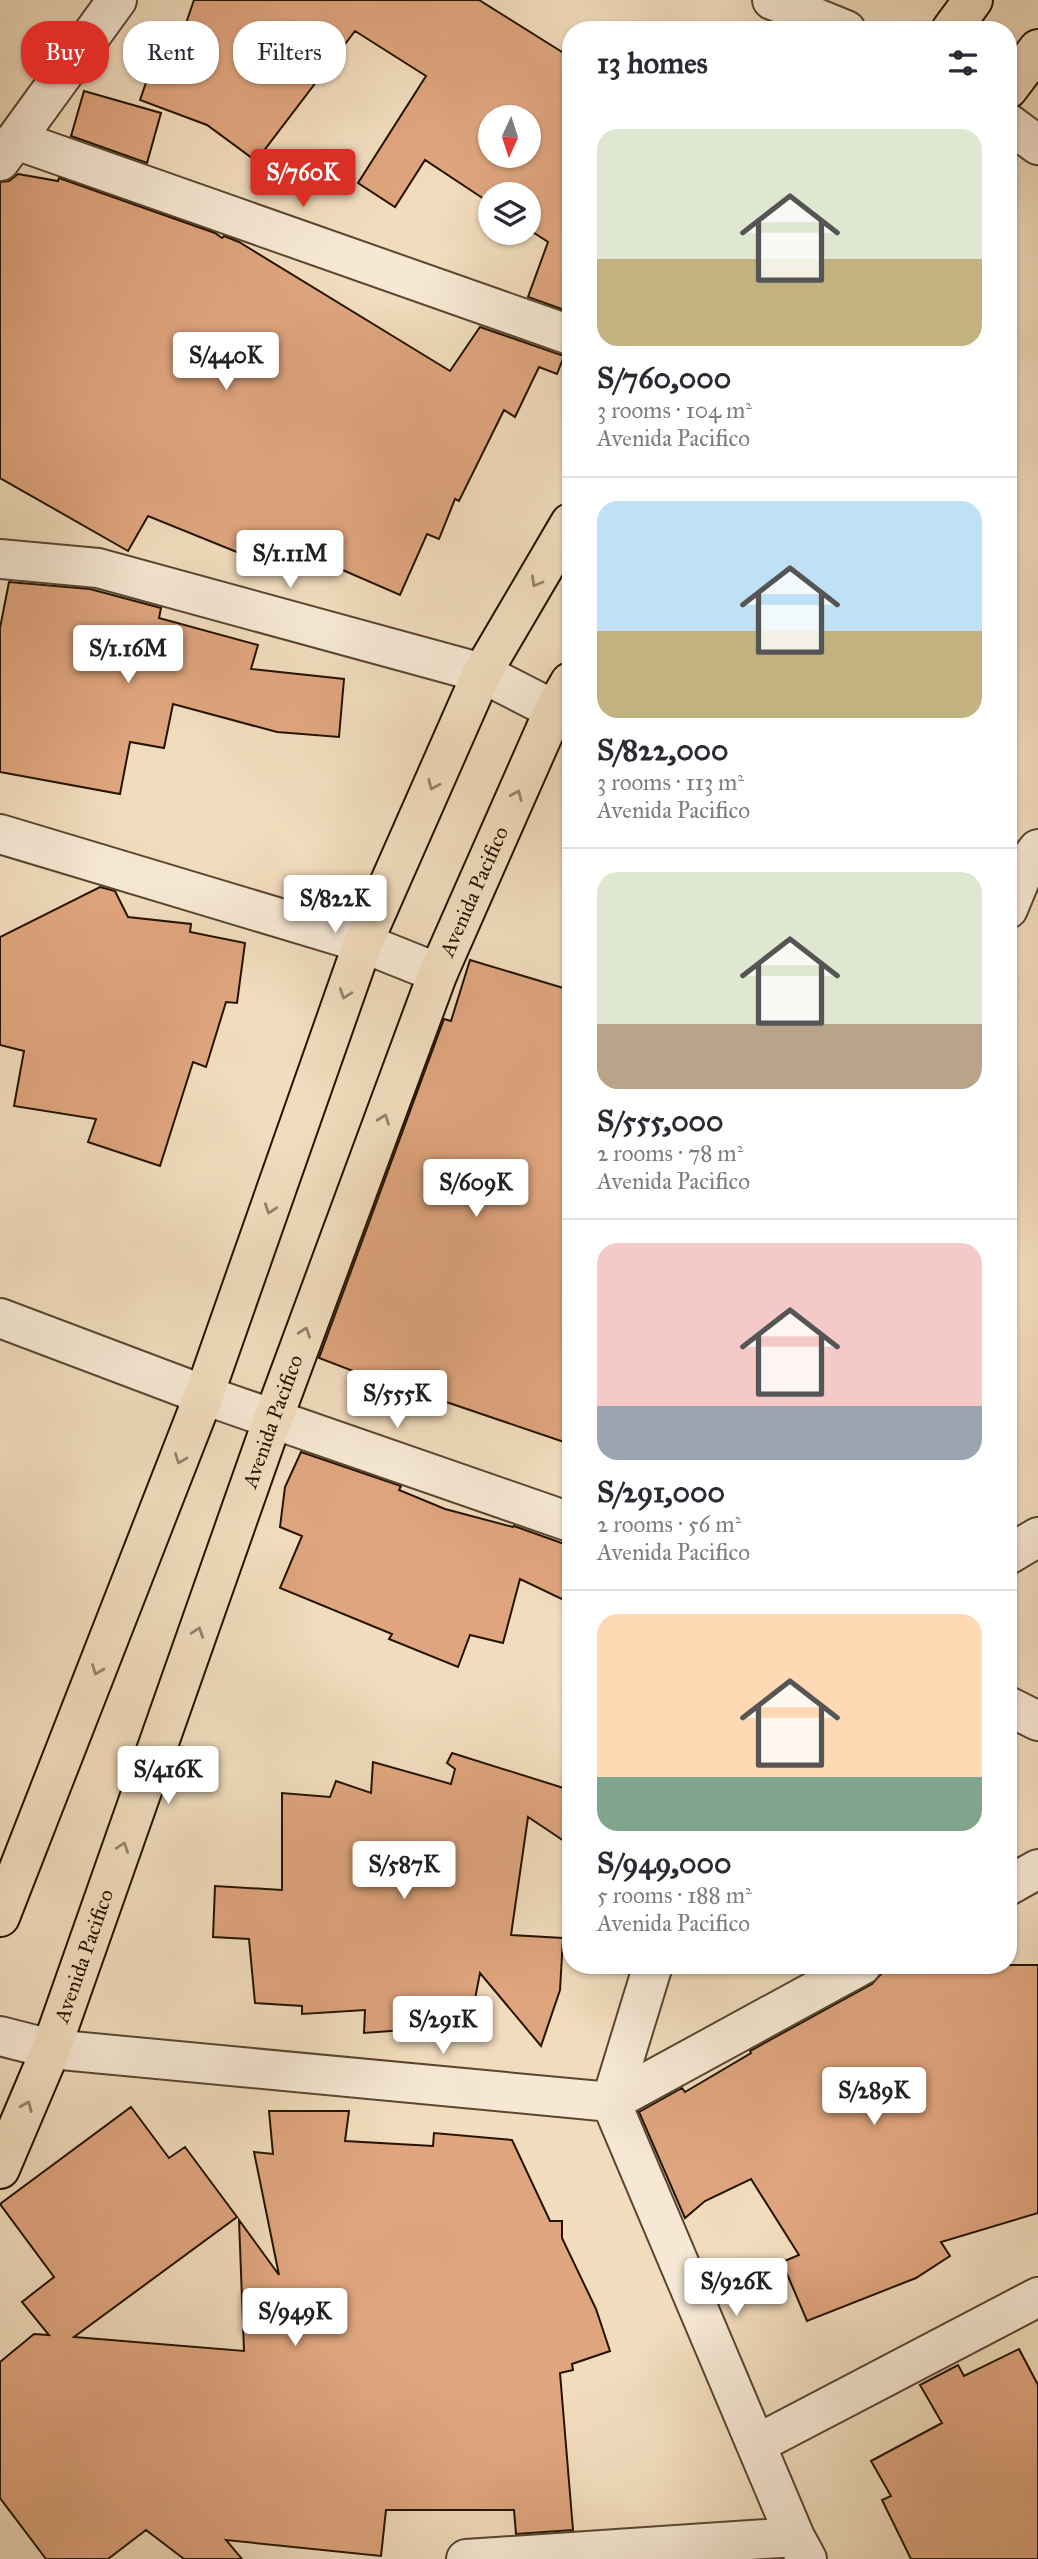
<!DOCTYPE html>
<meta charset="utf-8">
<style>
:root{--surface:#fff;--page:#f7f7f7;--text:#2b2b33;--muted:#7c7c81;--line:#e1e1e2;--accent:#d93025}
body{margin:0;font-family:"IM FELL Great Primer",serif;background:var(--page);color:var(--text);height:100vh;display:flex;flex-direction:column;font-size:26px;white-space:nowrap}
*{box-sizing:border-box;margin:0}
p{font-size:23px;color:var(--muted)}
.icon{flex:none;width:38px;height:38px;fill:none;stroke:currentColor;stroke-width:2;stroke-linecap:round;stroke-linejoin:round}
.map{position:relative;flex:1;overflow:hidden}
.side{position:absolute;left:562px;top:21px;width:455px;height:1953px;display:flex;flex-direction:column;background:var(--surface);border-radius:28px;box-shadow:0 2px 5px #0004}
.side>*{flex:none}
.top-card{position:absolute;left:21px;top:21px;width:436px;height:63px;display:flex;gap:14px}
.needle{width:46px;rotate:183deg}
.controls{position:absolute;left:478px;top:105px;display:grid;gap:14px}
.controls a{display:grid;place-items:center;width:63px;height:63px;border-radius:50%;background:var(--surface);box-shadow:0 2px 5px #0004;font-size:35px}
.price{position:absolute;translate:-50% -60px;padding:0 16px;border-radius:7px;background:#fff;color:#222;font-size:23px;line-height:46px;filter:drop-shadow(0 2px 4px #0008)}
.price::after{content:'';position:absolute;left:50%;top:42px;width:21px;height:16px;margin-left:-10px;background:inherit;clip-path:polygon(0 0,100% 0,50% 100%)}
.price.selected{background:var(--accent);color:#fff}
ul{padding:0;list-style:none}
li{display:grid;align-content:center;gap:14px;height:371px;padding:0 35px}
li+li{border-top:2px solid var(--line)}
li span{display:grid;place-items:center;height:217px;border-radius:21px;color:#555}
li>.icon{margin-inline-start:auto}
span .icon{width:126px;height:126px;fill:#fffc;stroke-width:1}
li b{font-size:30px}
h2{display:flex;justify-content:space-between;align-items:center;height:84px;padding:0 35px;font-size:30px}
.tag{padding:0 24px;border-radius:28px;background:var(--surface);box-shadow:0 2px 5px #0004;font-size:24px;line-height:63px}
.tag.selected{background:var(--accent);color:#fff}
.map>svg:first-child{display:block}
</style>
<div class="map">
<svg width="1038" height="2559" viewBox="0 0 1038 2559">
<rect width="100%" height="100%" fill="#f1dcbd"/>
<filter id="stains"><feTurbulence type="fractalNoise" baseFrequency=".00286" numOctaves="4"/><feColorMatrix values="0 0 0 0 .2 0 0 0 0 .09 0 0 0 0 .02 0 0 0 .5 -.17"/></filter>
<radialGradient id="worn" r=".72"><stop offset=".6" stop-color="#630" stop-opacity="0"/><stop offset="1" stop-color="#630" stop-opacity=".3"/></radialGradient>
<path fill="#dfa57e" stroke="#251400" stroke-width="2" fill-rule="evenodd" d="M 194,0 L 479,0 L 570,57 L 570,312 L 528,297 L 548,242 L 528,229 L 528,194 L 490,194 L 490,203 L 425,160 L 395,207 L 358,183 L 426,76 L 355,31 L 256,161 L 207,125 L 140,100 L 155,57 L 172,64 ZM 490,117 L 528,117 L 528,156 L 490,156 Z
M 84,91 L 161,113 L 147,163 L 71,136 Z
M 18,174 L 58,181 L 59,178 L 215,233 L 222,238 L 224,236 L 239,242 L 450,371 L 480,327 L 564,356 L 557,374 L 539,367 L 515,417 L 504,410 L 459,501 L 455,499 L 439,539 L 427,534 L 400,595 L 322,561 L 259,550 L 254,559 L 148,516 L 128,551 L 0,478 L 0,182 L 9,181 Z
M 9,582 L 90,589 L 161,608 L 159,618 L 258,645 L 251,669 L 344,679 L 339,737 L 277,732 L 173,704 L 164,748 L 130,742 L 120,794 L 0,772 L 0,628 Z
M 100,887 L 115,891 L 128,917 L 191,924 L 190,932 L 245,943 L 237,1003 L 226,1002 L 206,1067 L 193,1062 L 160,1166 L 88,1142 L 96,1119 L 14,1106 L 24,1051 L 0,1045 L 0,937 Z
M 470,960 L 570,990 L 570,1444 L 393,1384 L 392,1386 L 319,1358 L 444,1019 L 451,1021 Z
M 301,1452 L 401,1486 L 399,1490 L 445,1509 L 513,1527 L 514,1526 L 570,1546 L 570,1603 L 520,1579 L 503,1643 L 470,1635 L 458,1667 L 389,1639 L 392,1634 L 280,1588 L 302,1536 L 280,1527 L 285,1487 Z
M 452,1753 L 570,1790 L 570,1845 L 528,1817 L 511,1935 L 563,1938 L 560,1990 L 541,2046 L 480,1973 L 470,2025 L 364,2033 L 365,2010 L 302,2014 L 302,2006 L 255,2003 L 249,1939 L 213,1937 L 215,1886 L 282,1890 L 282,1793 L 330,1797 L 336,1781 L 371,1793 L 373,1762 L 451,1784 L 455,1769 L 447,1763 Z
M 895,1965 L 1038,1965 L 1038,2213 L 941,2242 L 950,2256 L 916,2278 L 807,2321 L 782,2262 L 799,2255 L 751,2179 L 705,2201 L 685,2218 L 639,2112 L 682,2088 L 685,2092 L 751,2053 L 750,2051 L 872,1984 L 881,1974 Z
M 131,2107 L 169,2158 L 185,2147 L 237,2217 L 74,2337 L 244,2351 L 239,2220 L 279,2275 L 254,2152 L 273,2154 L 269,2111 L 349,2111 L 345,2141 L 433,2146 L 434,2133 L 512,2140 L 550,2221 L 562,2221 L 562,2238 L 596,2309 L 610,2351 L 572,2364 L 573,2370 L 560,2373 L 573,2530 L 516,2534 L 514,2510 L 386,2510 L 381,2556 L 226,2540 L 242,2559 L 184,2559 L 146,2530 L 108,2559 L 46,2559 L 0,2498 L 0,2362 L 34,2334 L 49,2335 L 22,2302 L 54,2277 L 0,2204 Z
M 1019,2349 L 1038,2385 L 1038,2559 L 911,2559 L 882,2500 L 891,2496 L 871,2461 L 942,2423 L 920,2385 L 958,2365 L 964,2376 Z"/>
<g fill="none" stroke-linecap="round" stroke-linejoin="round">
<g stroke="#58462f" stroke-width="42">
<path id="minor" d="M 772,0 L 846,30
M 1008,123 L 1038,145
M 16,140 L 570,335
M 0,161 L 117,0
M 0,559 L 98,568 L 482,673 L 554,710 L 570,716
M 0,834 L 363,943 L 438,973
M 1008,909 L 1027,863 L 1038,849
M 0,1318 L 204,1395 L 570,1522
M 1008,1555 L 1038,1537
M 1008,1706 L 1038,1721
M 1008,1886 L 1038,1869
M 653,1965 L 611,2102 L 795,2537 L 807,2559
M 0,2036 L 51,2049 L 611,2102 L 862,1965
M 757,2444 L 1038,2297
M 466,2559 L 795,2537"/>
</g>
<g stroke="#251400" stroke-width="42">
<g id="major">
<path d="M 951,30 L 973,0"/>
<path d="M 1008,89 L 1038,49"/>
<path d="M 0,1917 L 204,1395 L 363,943 L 482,673 L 570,523"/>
<path id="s1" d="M 0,2169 L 51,2049 L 273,1419 L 438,973 L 554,710 L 570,682"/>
</g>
</g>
<use href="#minor" stroke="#f6e8d4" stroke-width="38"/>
<use href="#major" stroke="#f1dcbd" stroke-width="38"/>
</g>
<defs><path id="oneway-chevron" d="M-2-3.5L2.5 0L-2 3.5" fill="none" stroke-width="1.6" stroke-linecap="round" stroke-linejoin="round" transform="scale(1.75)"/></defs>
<g stroke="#958268">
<use href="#oneway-chevron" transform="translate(536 582) rotate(120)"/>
<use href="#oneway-chevron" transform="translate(433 785) rotate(114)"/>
<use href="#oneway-chevron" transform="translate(517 795) rotate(-66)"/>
<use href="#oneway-chevron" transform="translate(345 994) rotate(109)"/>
<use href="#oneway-chevron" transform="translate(384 1119) rotate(-70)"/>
<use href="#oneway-chevron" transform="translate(270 1209) rotate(109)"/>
<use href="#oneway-chevron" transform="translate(305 1332) rotate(-70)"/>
<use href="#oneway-chevron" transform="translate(180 1459) rotate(111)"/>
<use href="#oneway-chevron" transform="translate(198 1632) rotate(-71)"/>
<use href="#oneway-chevron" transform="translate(97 1670) rotate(111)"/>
<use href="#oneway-chevron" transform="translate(123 1847) rotate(-71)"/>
<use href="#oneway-chevron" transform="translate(27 2106) rotate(-67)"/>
</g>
<g text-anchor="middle" stroke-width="5" stroke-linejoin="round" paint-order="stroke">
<g font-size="21" fill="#251400" stroke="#f6e8d4">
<text dy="7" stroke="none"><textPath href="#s1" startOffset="1363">Avenida Pacifico</textPath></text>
<text dy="7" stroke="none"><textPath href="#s1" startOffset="796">Avenida Pacifico</textPath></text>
<text dy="7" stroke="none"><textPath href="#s1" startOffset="229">Avenida Pacifico</textPath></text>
</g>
</g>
<rect width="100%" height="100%" filter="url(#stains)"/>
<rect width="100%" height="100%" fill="url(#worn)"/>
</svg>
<div class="controls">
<a><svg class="needle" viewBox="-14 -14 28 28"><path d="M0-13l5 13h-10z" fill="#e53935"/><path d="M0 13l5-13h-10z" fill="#7c7c81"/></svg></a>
<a><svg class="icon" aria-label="layers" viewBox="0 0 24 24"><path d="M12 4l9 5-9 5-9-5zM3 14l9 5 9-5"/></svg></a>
</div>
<b class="price selected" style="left:303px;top:209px">S/760K</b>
<b class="price" style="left:226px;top:392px">S/440K</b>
<b class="price" style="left:290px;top:590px">S/1.11M</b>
<b class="price" style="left:128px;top:685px">S/1.16M</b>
<b class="price" style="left:335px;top:935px">S/822K</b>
<b class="price" style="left:476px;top:1219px">S/609K</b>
<b class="price" style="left:397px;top:1430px">S/555K</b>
<b class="price" style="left:168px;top:1806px">S/416K</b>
<b class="price" style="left:404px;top:1901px">S/587K</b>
<b class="price" style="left:443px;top:2056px">S/291K</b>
<b class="price" style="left:874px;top:2127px">S/289K</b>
<b class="price" style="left:736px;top:2318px">S/926K</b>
<b class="price" style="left:295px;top:2348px">S/949K</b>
<div class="top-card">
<a class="tag selected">Buy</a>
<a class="tag">Rent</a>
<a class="tag">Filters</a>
</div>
<section class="side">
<h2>13 homes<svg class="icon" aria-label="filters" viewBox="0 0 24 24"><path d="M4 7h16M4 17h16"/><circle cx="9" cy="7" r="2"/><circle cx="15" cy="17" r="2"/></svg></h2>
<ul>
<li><span style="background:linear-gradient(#dfe7d0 60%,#c2b280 0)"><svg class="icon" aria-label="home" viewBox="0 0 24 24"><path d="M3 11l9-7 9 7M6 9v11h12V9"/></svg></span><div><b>S/760,000</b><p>3 rooms · 104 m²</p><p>Avenida Pacifico</p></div></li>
<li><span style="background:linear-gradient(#bfe0f5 60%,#c2b280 0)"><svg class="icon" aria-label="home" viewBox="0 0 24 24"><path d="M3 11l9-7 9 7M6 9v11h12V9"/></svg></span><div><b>S/822,000</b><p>3 rooms · 113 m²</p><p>Avenida Pacifico</p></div></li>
<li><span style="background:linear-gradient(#dfe7d0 70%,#b9a48a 0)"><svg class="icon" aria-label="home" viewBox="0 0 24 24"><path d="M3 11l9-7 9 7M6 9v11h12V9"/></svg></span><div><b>S/555,000</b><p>2 rooms · 78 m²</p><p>Avenida Pacifico</p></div></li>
<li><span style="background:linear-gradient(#f6c9c9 75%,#9aa5b1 0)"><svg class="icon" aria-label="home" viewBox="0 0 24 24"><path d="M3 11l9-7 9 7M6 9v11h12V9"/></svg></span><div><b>S/291,000</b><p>2 rooms · 56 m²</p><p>Avenida Pacifico</p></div></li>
<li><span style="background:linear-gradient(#ffd9b3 75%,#7fa58c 0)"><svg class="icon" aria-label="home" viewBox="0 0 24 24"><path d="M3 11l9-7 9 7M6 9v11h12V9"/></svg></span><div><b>S/949,000</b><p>5 rooms · 188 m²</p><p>Avenida Pacifico</p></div></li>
</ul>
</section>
</div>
